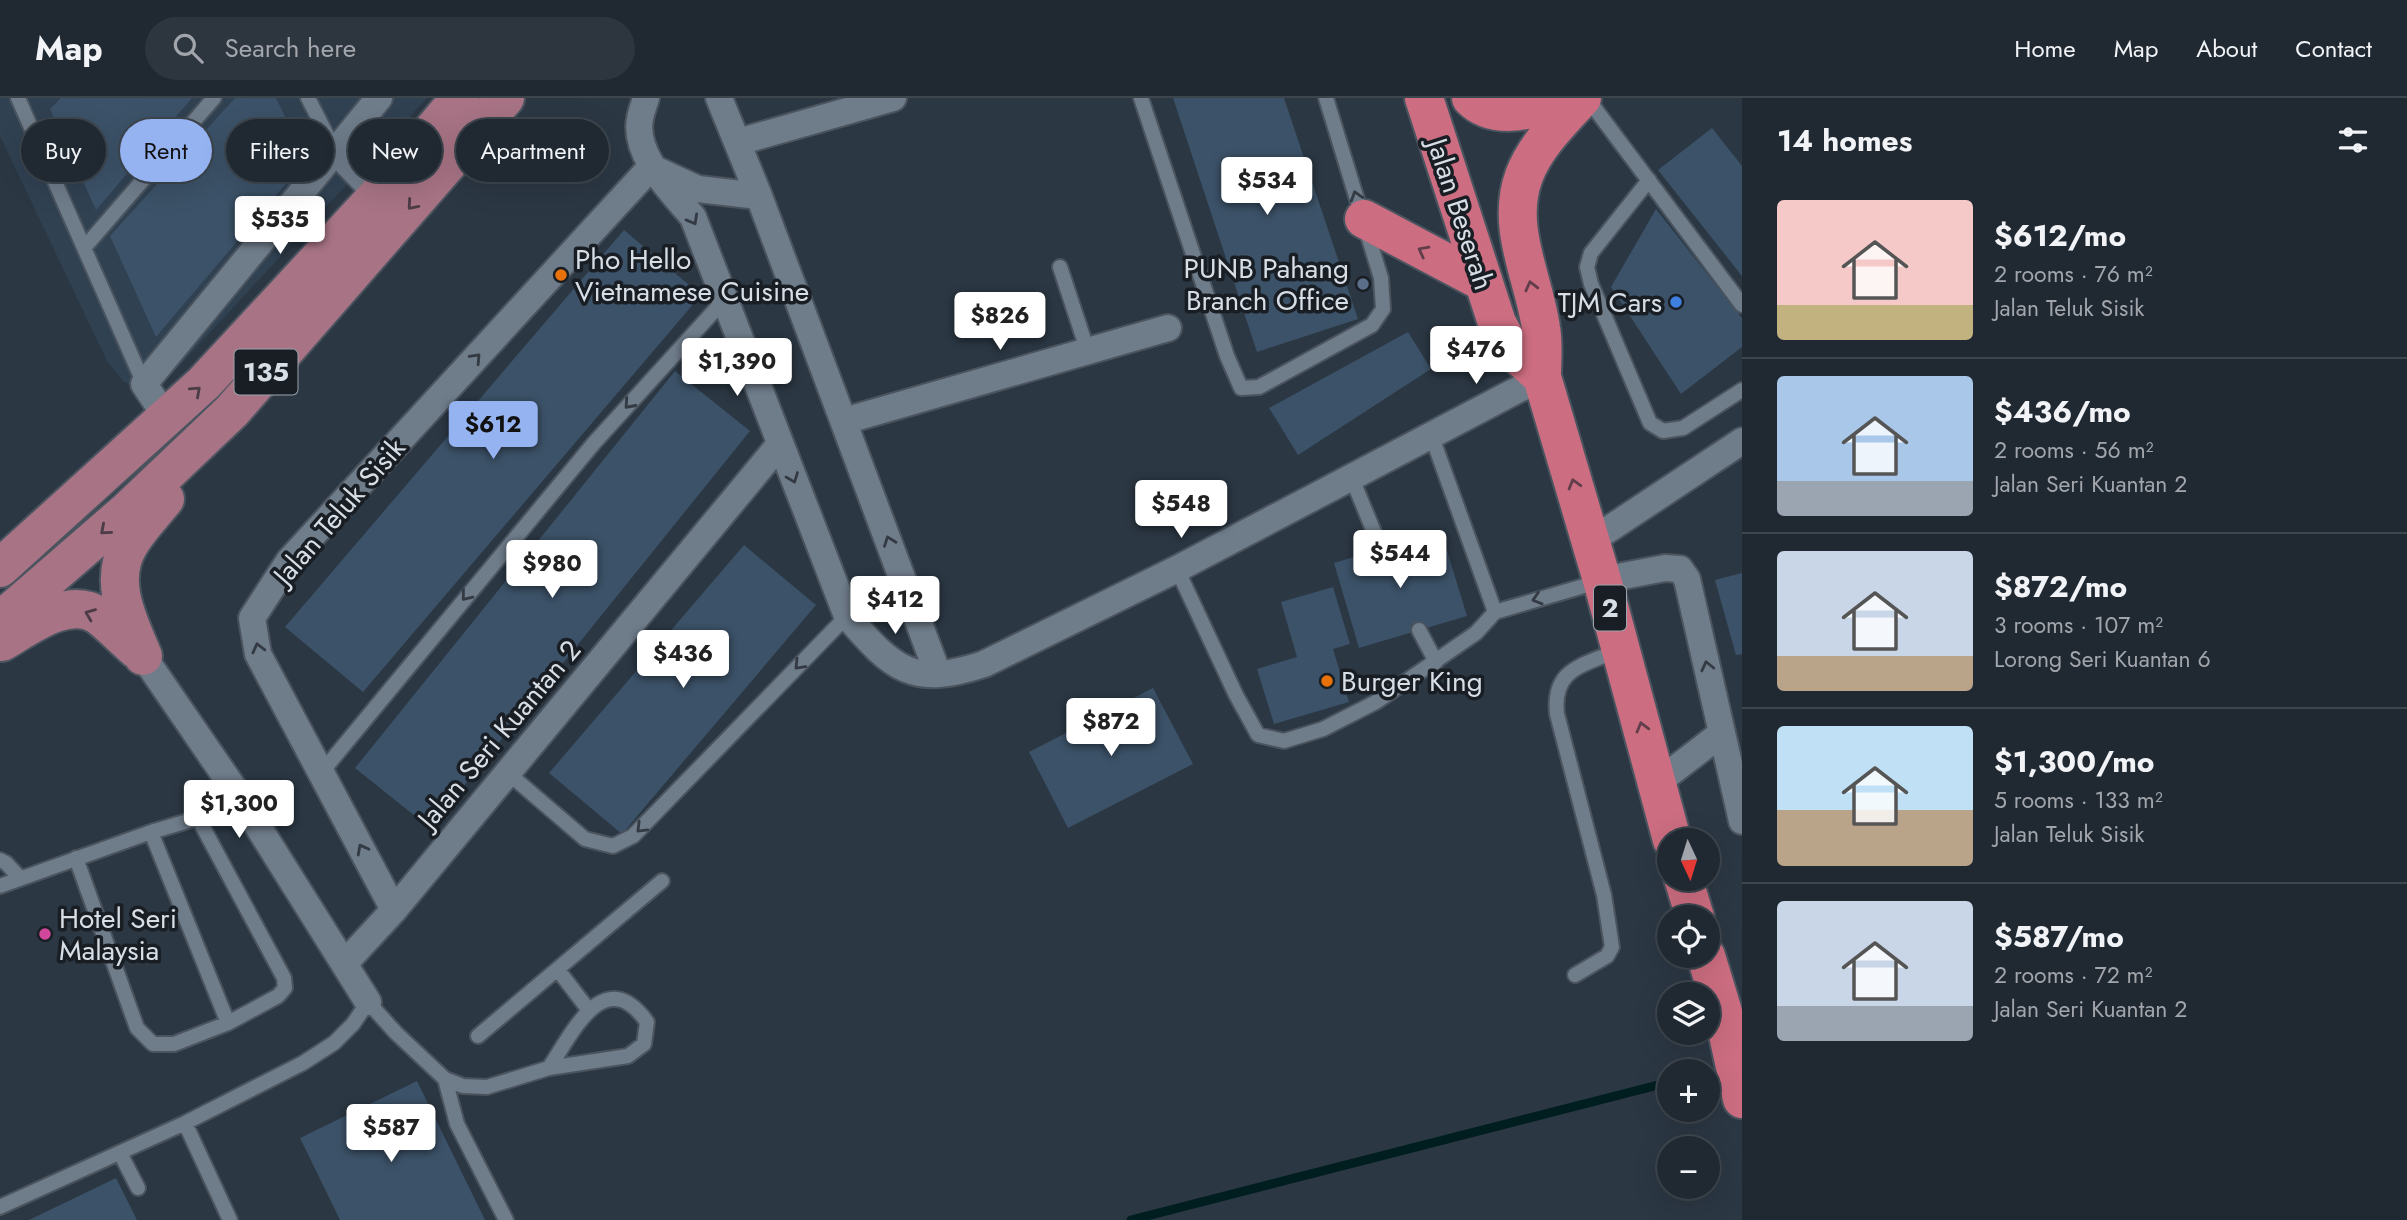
<!DOCTYPE html>
<meta charset="utf-8">
<style>
:root{--surface:#202932;--page:#2d353e;--text:#f1f3f6;--muted:#a2a6ac;--line:#3d454d;--accent:#95b2f1}
body{margin:0;font-family:Jost,sans-serif;background:var(--page);color:var(--text);height:100vh;display:flex;flex-direction:column;font-size:26px;white-space:nowrap}
*{box-sizing:border-box;margin:0}
p{font-size:23px;color:var(--muted)}
.icon{flex:none;width:38px;height:38px;fill:none;stroke:currentColor;stroke-width:2;stroke-linecap:round;stroke-linejoin:round}
.map{position:relative;flex:1;overflow:hidden}
.drawer{display:flex;flex-direction:column;background:var(--surface);width:665px}
.drawer>*{flex:none}
.banner{position:absolute;left:21px;top:21px;width:665px;height:63px;display:flex;gap:14px}
.needle{width:46px;rotate:176deg}
.buttons{position:absolute;left:1657px;top:730px;display:grid;gap:14px}
.buttons a{display:grid;place-items:center;width:63px;height:63px;border-radius:50%;background:var(--surface);box-shadow:0 7px 28px #0002,0 0 0 2px var(--line);font-size:35px}
.price{position:absolute;translate:-50% -60px;padding:0 16px;border-radius:7px;background:#fff;color:#222;font-size:23px;line-height:46px;filter:drop-shadow(0 2px 4px #0008)}
.price::after{content:'';position:absolute;left:50%;top:42px;width:21px;height:16px;margin-left:-10px;background:inherit;clip-path:polygon(0 0,100% 0,50% 100%)}
.price.on{background:var(--accent);color:#111}
ul{padding:0;list-style:none}
li{display:flex;align-items:center;gap:21px;height:175px;padding:0 35px}
li+li{border-top:2px solid var(--line)}
li span{display:grid;place-items:center;flex:none;width:196px;height:140px;border-radius:7px;color:#555}
li>.icon{margin-inline-start:auto}
span .icon{width:84px;height:84px;fill:#fffc;stroke-width:1}
li b{font-size:30px}
h2{display:flex;justify-content:space-between;align-items:center;height:84px;padding:0 35px;font-size:30px}
.tag{padding:0 24px;border-radius:32px;background:var(--surface);box-shadow:0 7px 28px #0002,0 0 0 2px var(--line);font-size:24px;line-height:63px}
.tag.on{background:var(--accent);color:#111}
header{display:flex;align-items:center;gap:42px;box-sizing:border-box;height:98px;padding:0 35px;background:var(--surface);border-bottom:2px solid var(--line)}
header strong{font-size:33px}
nav{display:flex;gap:38px;margin-inline-start:auto;font-size:24px}
.search{width:490px;height:63px;background:var(--page);display:flex;align-items:center;gap:18px;box-sizing:border-box;padding:0 24px;border-radius:38px;color:var(--muted);font-size:26px}
main{display:flex;flex:1;min-height:0}
.map>svg:first-child{display:block}
</style>
<header>
<strong>Map</strong>
<div class="search"><svg class="icon" aria-label="search" viewBox="0 0 24 24"><circle cx="10" cy="10" r="6"/><path d="M15 15l6 6"/></svg>Search here</div>
<nav><a>Home</a><a>Map</a><a>About</a><a>Contact</a></nav>
</header>
<main>
<div class="map">
<svg width="1742" height="1122" viewBox="0 0 1742 1122">
<rect width="100%" height="100%" fill="#2b3743"/>
<path fill="#304152" d="M 0,0 L 427,0 L 169,279 L 143,291 L 124,284 L 107,263 L 0,38 Z"/>
<g fill="none" stroke-linecap="round" stroke-linejoin="round">
<path stroke="#001e20" stroke-width="9" d="M 1131,1122 L 1670,984"/>
</g>
<path fill="#3c5268" d="M 61,0 L 192,0 L 96,112 L 50,11 Z
M 235,0 L 276,0 L 306,62 L 156,239 L 110,138 Z
M 1173,0 L 1284,0 L 1358,221 L 1257,254 Z
M 1712,30 L 1742,68 L 1742,178 L 1658,72 Z
M 1656,111 L 1742,220 L 1742,249 L 1681,296 L 1611,189 Z
M 624,132 L 701,197 L 363,594 L 285,529 Z
M 1408,234 L 1431,271 L 1298,357 L 1269,310 Z
M 675,273 L 750,333 L 430,730 L 355,670 Z
M 1441,433 L 1467,518 L 1359,550 L 1334,465 Z
M 744,447 L 816,507 L 622,736 L 549,675 Z
M 1742,475 L 1742,556 L 1736,557 L 1715,482 Z
M 1333,489 L 1350,546 L 1333,551 L 1349,604 L 1274,626 L 1257,571 L 1297,559 L 1281,504 Z
M 1153,590 L 1193,666 L 1068,730 L 1029,654 Z
M 417,983 L 485,1122 L 340,1122 L 300,1040 Z
M 116,1080 L 137,1122 L 29,1122 Z"/>
<g fill="none" stroke-linecap="round" stroke-linejoin="round">
<g stroke="#4a545f" stroke-width="18">
<path id="lane" d="M 18,0 L 144,286
M 308,0 L 335,53
M 1141,0 L 1227,258 L 1241,290 L 1259,289 L 1372,227 L 1383,211 L 1381,180 L 1326,0
M 1587,0 L 1742,207
M 1649,82 L 1591,155 L 1587,169 L 1591,186 L 1650,325 L 1663,333 L 1683,330 L 1742,292
M 84,150 L 214,0
M 1060,169 L 1088,254
M 1432,339 L 1495,514 L 1601,483
M 1351,378 L 1381,451
M 1177,471 L 1236,597 L 1258,637 L 1284,643 L 1323,631 L 1376,604 L 1476,535 L 1495,514
M 1419,532 L 1436,564
M 321,675 L 594,345 L 725,201
M 508,675 L 585,741 L 613,748 L 633,738 L 847,518
M 198,720 L 284,880 L 285,890 L 278,898 L 228,925 L 151,734 L 198,720 L 239,698
M 76,760 L 137,930 L 153,946 L 174,946 L 228,925
M 0,762 L 6,765 L 20,780
M 0,788 L 151,734
M 558,872 L 588,911
M 1575,877 L 1607,858 L 1612,849 L 1604,797 L 1557,616 C 1552,570 1583,568 1618,552
M 478,938 L 662,783
M 445,981 L 457,1026 L 506,1122
M 185,1025 L 230,1122
M 120,1055 L 138,1090
M 0,1109 L 185,1025 L 303,965 L 334,945 L 353,926 L 368,904 L 396,935 L 445,981 L 463,988 L 487,989 L 549,970 L 628,958 L 644,946 L 647,924 C 604,864 572,936 549,970"/>
</g>
<g stroke="#4a545f" stroke-width="30">
<path id="street" d="M 646,0 C 644,7 641,14 640,21 C 633,57 672,94 693,119 L 847,518 C 893,571 912,590 984,566 L 1177,471 L 1542,279
M 719,0 L 759,98 L 938,576
M 738,44 L 893,0
M 335,53 L 378,97
M 659,73 L 698,91 L 759,98
M 166,319 L 144,286 L 379,0
M 844,323 L 1168,230
M 1591,443 L 1742,343
M 1602,482 L 1665,470 L 1680,471 L 1687,481 L 1742,723
M 143,558 L 239,698 L 368,904
M 1657,685 L 1722,635
M 394,812 L 258,556 L 252,520 L 289,463 L 651,69
M 344,866 L 394,812 L 780,346"/>
</g>
<g stroke="#4a545f" stroke-width="42">
<path id="primary" d="M 0,470 L 204,285 L 377,98 L 460,0
M 0,523 L 128,412 L 232,313 L 505,0
M 2,544 C 28,529 69,497 99,518 C 112,528 124,541 137,552
M 143,558 C 129,524 108,485 128,449 C 137,432 153,416 165,401"/>
</g>
<g stroke="#4a545f" stroke-width="42">
<path id="highway" d="M 1424,0 L 1497,225 L 1511,251 L 1542,279 L 1602,482 L 1672,742
M 1471,0 C 1498,27 1541,8 1572,0
M 1364,121 L 1483,184
M 1542,279 C 1542,263 1544,246 1541,230 C 1534,180 1505,129 1524,78 C 1535,48 1561,23 1582,0
M 1683,780 L 1695,819
M 1706,858 L 1723,914 L 1742,1001"/>
</g>
<use href="#lane" stroke="#6f7c8a" stroke-width="14"/>
<use href="#street" stroke="#6f7c8a" stroke-width="26"/>
<use href="#primary" stroke="#a77385" stroke-width="38"/>
<use href="#highway" stroke="#cc6d81" stroke-width="38"/>
</g>
<defs><path id="oneway-chevron" d="M-2-3.5L2.5 0L-2 3.5" fill="none" stroke-width="1.6" stroke-linecap="round" stroke-linejoin="round" transform="scale(1.75)"/></defs>
<g stroke="#333a43">
<use href="#oneway-chevron" transform="translate(1356 98) rotate(-107)"/>
<use href="#oneway-chevron" transform="translate(693 122) rotate(61)"/>
<use href="#oneway-chevron" transform="translate(476 260) rotate(-47)"/>
<use href="#oneway-chevron" transform="translate(629 306) rotate(132)"/>
<use href="#oneway-chevron" transform="translate(793 380) rotate(69)"/>
<use href="#oneway-chevron" transform="translate(889 443) rotate(-110)"/>
<use href="#oneway-chevron" transform="translate(466 498) rotate(129)"/>
<use href="#oneway-chevron" transform="translate(1537 501) rotate(163)"/>
<use href="#oneway-chevron" transform="translate(258 550) rotate(-104)"/>
<use href="#oneway-chevron" transform="translate(799 567) rotate(134)"/>
<use href="#oneway-chevron" transform="translate(1707 568) rotate(-103)"/>
<use href="#oneway-chevron" transform="translate(641 730) rotate(135)"/>
<use href="#oneway-chevron" transform="translate(362 751) rotate(-118)"/>
</g>
<g stroke="#4b3c46">
<use href="#oneway-chevron" transform="translate(412 107) rotate(131)"/>
<use href="#oneway-chevron" transform="translate(196 293) rotate(-42)"/>
<use href="#oneway-chevron" transform="translate(105 432) rotate(139)"/>
<use href="#oneway-chevron" transform="translate(90 516) rotate(-158)"/>
</g>
<g stroke="#613e49">
<use href="#oneway-chevron" transform="translate(1423 153) rotate(-152)"/>
<use href="#oneway-chevron" transform="translate(1531 188) rotate(-104)"/>
<use href="#oneway-chevron" transform="translate(1574 386) rotate(-106)"/>
<use href="#oneway-chevron" transform="translate(1642 629) rotate(-105)"/>
</g>
<g fill="#e8710a" stroke="#191e24" stroke-width="2.5">
<circle cx="561" cy="177" r="7"/>
<circle cx="1327" cy="583" r="7"/>
</g>
<circle fill="#5c6f8a" stroke="#191e24" stroke-width="2.5" cx="1363" cy="186" r="7"/>
<circle fill="#3f7fe0" stroke="#191e24" stroke-width="2.5" cx="1676" cy="204" r="7"/>
<circle fill="#d1479c" stroke="#191e24" stroke-width="2.5" cx="45" cy="836" r="7"/>
<g text-anchor="middle" stroke-width="7" stroke-linejoin="round" paint-order="stroke">
<g fill="#191e24" stroke="#9ea4ac" stroke-width="2">
<rect x="234.5" y="251.5" width="63" height="45" rx="5"/>
<rect x="1594" y="487.5" width="32" height="45" rx="5"/>
</g>
<g font-size="26" font-weight="bold" fill="#d7dee6">
<text x="266" y="283">135</text>
<text x="1610" y="519">2</text>
</g>
<g font-size="28" fill="#d7dee6" stroke="#191e24">
<text transform="translate(1461 116) rotate(72)" y="10">Jalan Beserah</text>
<text transform="translate(339 413) rotate(-49)" y="10">Jalan Teluk Sisik</text>
<text transform="translate(499 636) rotate(-50)" y="10">Jalan Seri Kuantan 2</text>
</g>
<g font-size="28" fill="#d7dee6" stroke="#191e24" text-anchor="start">
<text x="575" y="171">Pho Hello<tspan x="575" dy="32">Vietnamese Cuisine</tspan></text>
<text x="1349" y="180" text-anchor="end">PUNB Pahang<tspan x="1349" dy="32">Branch Office</tspan></text>
<text x="1662" y="214" text-anchor="end">TJM Cars</text>
<text x="1341" y="593">Burger King</text>
<text x="59" y="830">Hotel Seri<tspan x="59" dy="32">Malaysia</tspan></text>
</g>
</g>
</svg>
<div class="buttons">
<a><svg class="needle" viewBox="-14 -14 28 28"><path d="M0-13l5 13h-10z" fill="#e53935"/><path d="M0 13l5-13h-10z" fill="#a2a6ac"/></svg></a>
<a><svg class="icon" aria-label="locate" viewBox="0 0 24 24"><circle cx="12" cy="12" r="6"/><path d="M12 2v4M12 18v4M2 12h4M18 12h4"/></svg></a>
<a><svg class="icon" aria-label="layers" viewBox="0 0 24 24"><path d="M12 4l9 5-9 5-9-5zM3 14l9 5 9-5"/></svg></a>
<a>+</a>
<a>−</a>
</div>
<b class="price" style="left:1267px;top:119px">$534</b>
<b class="price" style="left:280px;top:158px">$535</b>
<b class="price" style="left:1000px;top:254px">$826</b>
<b class="price" style="left:1476px;top:288px">$476</b>
<b class="price" style="left:737px;top:300px">$1,390</b>
<b class="price on" style="left:493px;top:363px">$612</b>
<b class="price" style="left:1181px;top:442px">$548</b>
<b class="price" style="left:1400px;top:492px">$544</b>
<b class="price" style="left:552px;top:502px">$980</b>
<b class="price" style="left:895px;top:538px">$412</b>
<b class="price" style="left:683px;top:592px">$436</b>
<b class="price" style="left:1111px;top:660px">$872</b>
<b class="price" style="left:239px;top:742px">$1,300</b>
<b class="price" style="left:391px;top:1066px">$587</b>
<div class="banner">
<a class="tag">Buy</a>
<a class="tag on">Rent</a>
<a class="tag">Filters</a>
<a class="tag">New</a>
<a class="tag">Apartment</a>
</div>
</div>
<section class="drawer">
<h2>14 homes<svg class="icon" aria-label="filters" viewBox="0 0 24 24"><path d="M4 7h16M4 17h16"/><circle cx="9" cy="7" r="2"/><circle cx="15" cy="17" r="2"/></svg></h2>
<ul>
<li><span style="background:linear-gradient(#f6c9c9 75%,#c2b280 0)"><svg class="icon" aria-label="home" viewBox="0 0 24 24"><path d="M3 11l9-7 9 7M6 9v11h12V9"/></svg></span><div><b>$612/mo</b><p>2 rooms · 76 m²</p><p>Jalan Teluk Sisik</p></div></li>
<li><span style="background:linear-gradient(#a9c7e8 75%,#9aa5b1 0)"><svg class="icon" aria-label="home" viewBox="0 0 24 24"><path d="M3 11l9-7 9 7M6 9v11h12V9"/></svg></span><div><b>$436/mo</b><p>2 rooms · 56 m²</p><p>Jalan Seri Kuantan 2</p></div></li>
<li><span style="background:linear-gradient(#c9d6e8 75%,#b9a48a 0)"><svg class="icon" aria-label="home" viewBox="0 0 24 24"><path d="M3 11l9-7 9 7M6 9v11h12V9"/></svg></span><div><b>$872/mo</b><p>3 rooms · 107 m²</p><p>Lorong Seri Kuantan 6</p></div></li>
<li><span style="background:linear-gradient(#bfe0f5 60%,#b9a48a 0)"><svg class="icon" aria-label="home" viewBox="0 0 24 24"><path d="M3 11l9-7 9 7M6 9v11h12V9"/></svg></span><div><b>$1,300/mo</b><p>5 rooms · 133 m²</p><p>Jalan Teluk Sisik</p></div></li>
<li><span style="background:linear-gradient(#c9d6e8 75%,#9aa5b1 0)"><svg class="icon" aria-label="home" viewBox="0 0 24 24"><path d="M3 11l9-7 9 7M6 9v11h12V9"/></svg></span><div><b>$587/mo</b><p>2 rooms · 72 m²</p><p>Jalan Seri Kuantan 2</p></div></li>
</ul>
</section>
</main>
